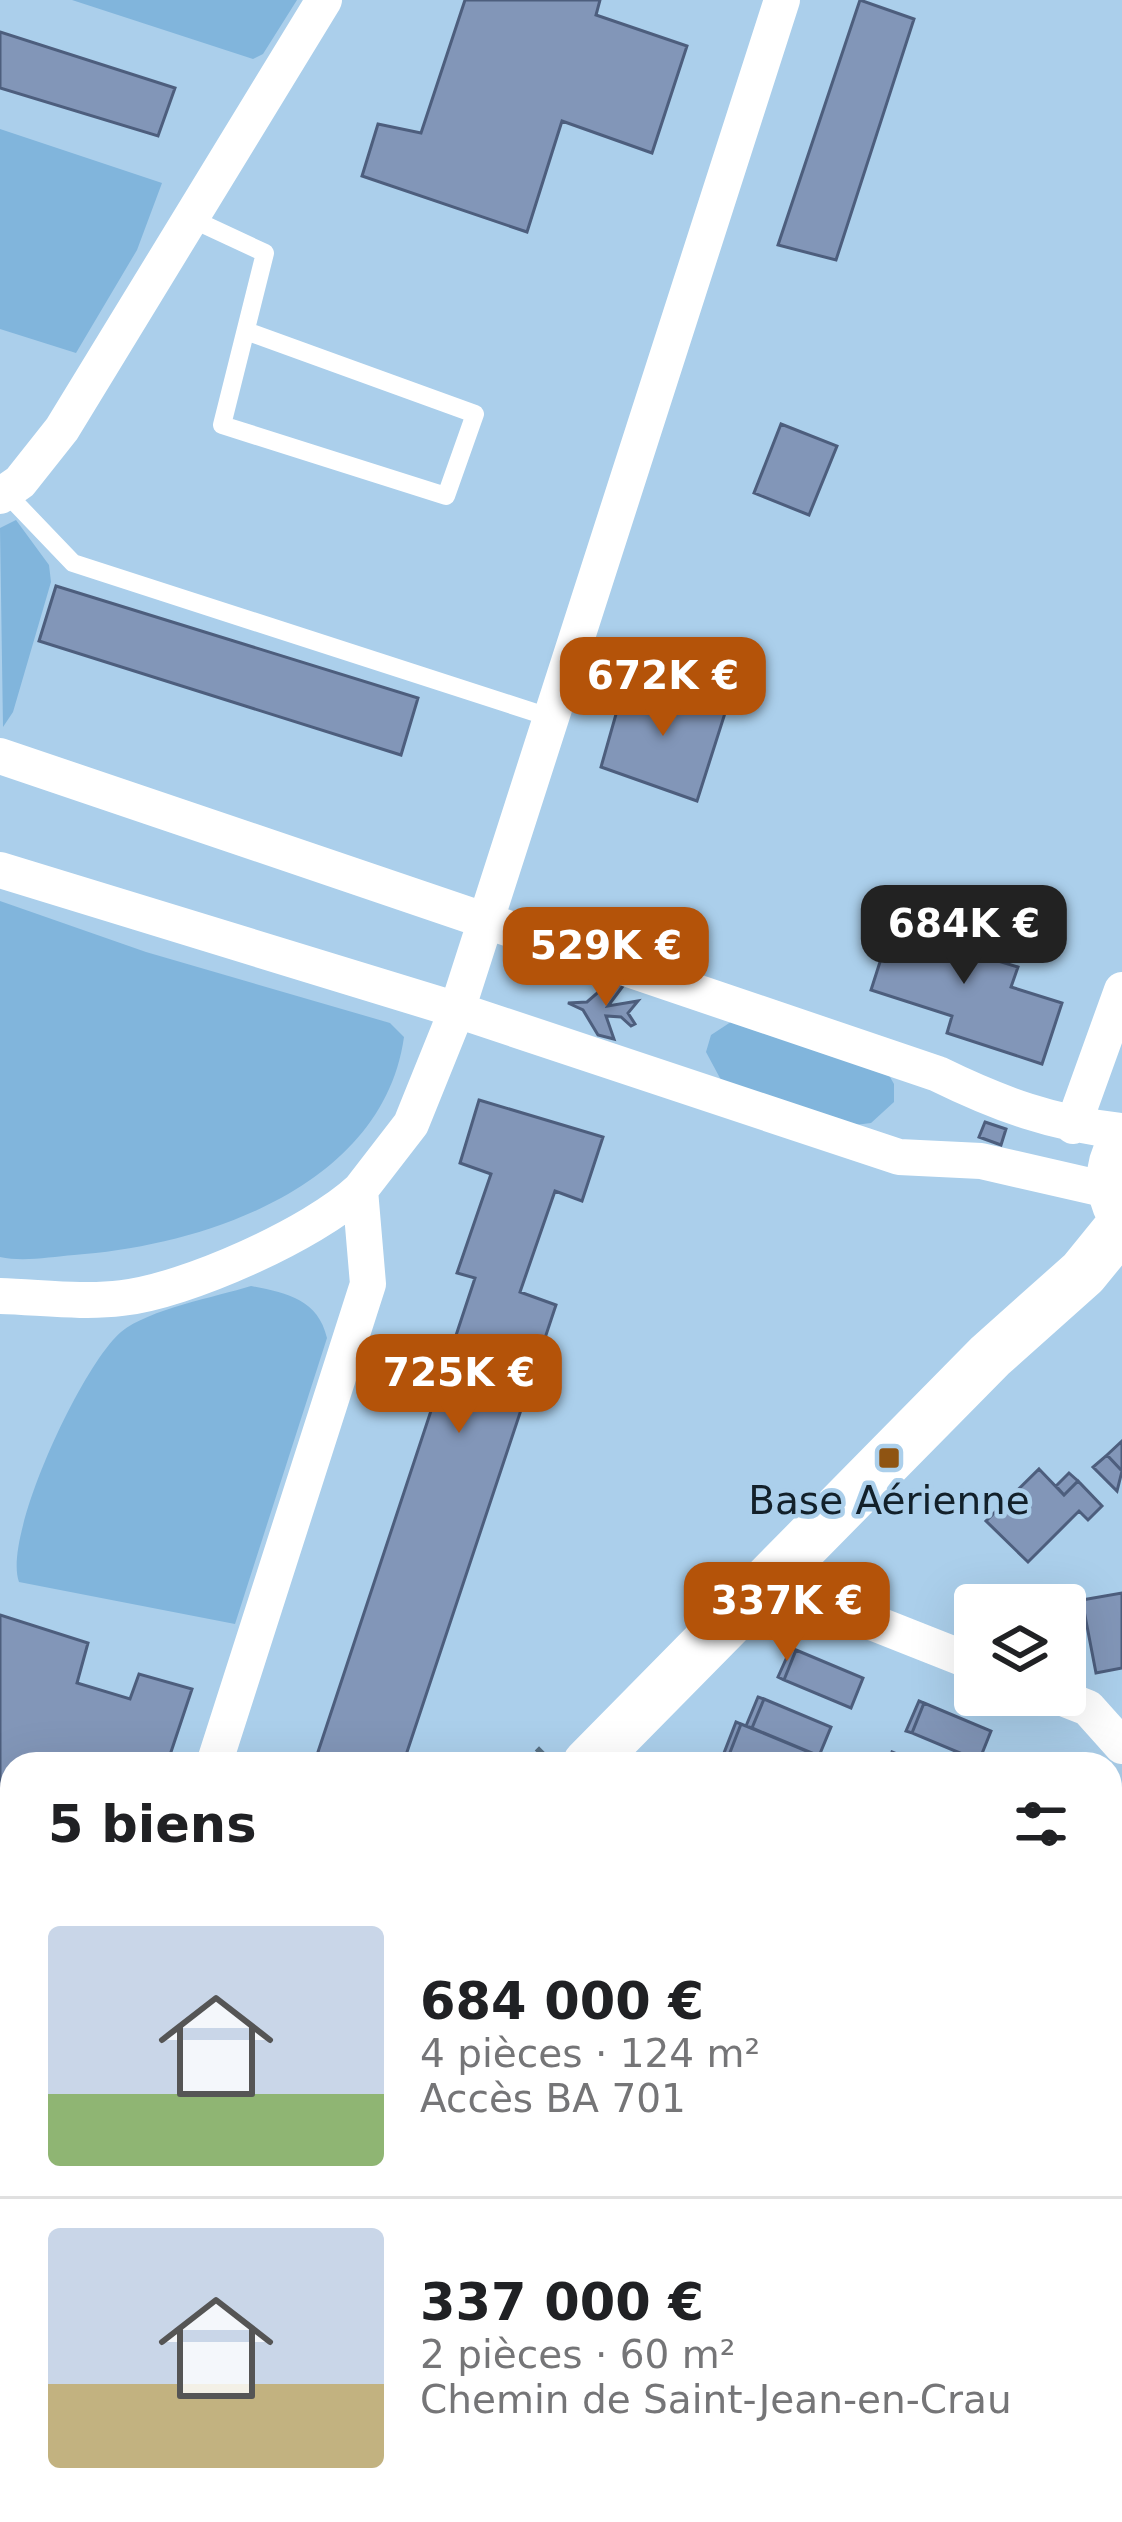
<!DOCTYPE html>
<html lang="fr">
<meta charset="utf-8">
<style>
:root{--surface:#fff;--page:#f2f2f2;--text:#202124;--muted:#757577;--line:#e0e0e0;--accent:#b45309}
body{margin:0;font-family:"DejaVu Sans",sans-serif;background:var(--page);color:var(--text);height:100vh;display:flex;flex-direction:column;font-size:45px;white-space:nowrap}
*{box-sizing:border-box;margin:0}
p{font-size:39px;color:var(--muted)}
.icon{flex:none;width:66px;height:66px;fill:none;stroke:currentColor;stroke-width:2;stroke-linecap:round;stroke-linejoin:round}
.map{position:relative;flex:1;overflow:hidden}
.drawer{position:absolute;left:0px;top:1752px;width:1122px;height:771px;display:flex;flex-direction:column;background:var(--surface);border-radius:36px 36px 0 0;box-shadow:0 12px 48px #0002}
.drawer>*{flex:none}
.controls{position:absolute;left:954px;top:1584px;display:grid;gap:24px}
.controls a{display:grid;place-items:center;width:132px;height:132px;border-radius:12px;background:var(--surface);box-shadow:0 12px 48px #0002;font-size:60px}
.price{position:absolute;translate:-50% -102px;padding:0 27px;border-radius:24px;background:var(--accent);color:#fff;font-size:39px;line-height:78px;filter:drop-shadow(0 3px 6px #0008)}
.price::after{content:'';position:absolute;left:50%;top:72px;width:36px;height:27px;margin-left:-18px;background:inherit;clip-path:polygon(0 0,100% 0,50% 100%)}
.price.active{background:#222;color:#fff}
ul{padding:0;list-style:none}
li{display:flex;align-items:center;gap:36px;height:300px;padding:0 48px}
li+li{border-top:3px solid var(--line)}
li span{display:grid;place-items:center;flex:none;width:336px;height:240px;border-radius:12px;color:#555}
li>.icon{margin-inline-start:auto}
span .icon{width:144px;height:144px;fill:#fffc;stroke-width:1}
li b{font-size:51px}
h2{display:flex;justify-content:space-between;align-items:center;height:144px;padding:0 48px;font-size:51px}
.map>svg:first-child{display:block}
</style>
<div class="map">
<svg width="1122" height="2522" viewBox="0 0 1122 2522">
<rect width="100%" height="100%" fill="#abcfeb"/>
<path fill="#81b5dc" d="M 72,0 L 297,0 L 263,54 L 253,59 Z
M 0,129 L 162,183 L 137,250 L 76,353 L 0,329 Z
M 16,520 L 49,565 L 51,582 L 13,712 L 3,727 L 0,528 Z
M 0,901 L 146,952 L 390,1023 L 404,1037 C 383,1187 203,1246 74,1255 C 50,1257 23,1262 0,1257 Z
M 740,1016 L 886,1070 L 894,1084 L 894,1102 L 871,1123 L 855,1125 L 721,1080 L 706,1052 L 711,1035 Z
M 251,1286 C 286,1293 318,1299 327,1338 L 235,1624 L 19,1582 C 2,1536 82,1365 121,1332 C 149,1309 216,1297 251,1286 Z
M 12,2170 L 12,2220 L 0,2231 L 0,2173 Z"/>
<path fill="#8296b8" stroke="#4d5e7d" stroke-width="3" d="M 465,0 L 600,0 L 596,15 L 687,46 L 652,153 L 562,121 L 527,232 L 362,176 L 378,124 L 421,133 Z
M 860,0 L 914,19 L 836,260 L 778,245 Z
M 0,32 L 175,88 L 158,136 L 0,88 Z
M 781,424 L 837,446 L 809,515 L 754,493 Z
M 56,586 L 418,698 L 401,755 L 39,641 Z
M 626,679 L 726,710 L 697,801 L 601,767 Z
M 897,909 L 991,939 L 985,957 L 1018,967 L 1011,987 L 1062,1003 L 1042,1064 L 947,1033 L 952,1016 L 871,990 Z
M 611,981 L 626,982 L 608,1006 L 638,1001 L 628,1013 L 635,1024 L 631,1026 L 621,1017 L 606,1016 L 614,1039 L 598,1035 L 583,1010 L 568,1003 L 587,1002 Z
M 479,1100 L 603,1137 L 582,1201 L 555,1191 L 520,1292 L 556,1305 L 403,1764 L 314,1764 L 475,1278 L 457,1273 L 491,1174 L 460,1163 Z
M 985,1122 L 1006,1129 L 1001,1145 L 979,1137 Z
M 1122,1441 L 1122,1471 L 1107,1455 Z
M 1107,1455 L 1122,1471 L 1117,1491 L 1093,1467 Z
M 1039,1469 L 1064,1495 L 1078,1481 L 1102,1506 L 1088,1520 L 1079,1511 L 1028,1562 L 986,1521 Z
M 1069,1473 L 1078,1481 L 1064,1495 L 1056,1486 Z
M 1122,1593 L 1122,1668 L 1096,1673 L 1082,1600 Z
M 0,1615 L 88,1643 L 77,1683 L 130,1699 L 139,1674 L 192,1689 L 167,1764 L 12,1764 L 12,1887 L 0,1916 Z
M 791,1648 L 796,1650 L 784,1680 L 778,1677 Z
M 796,1650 L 863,1678 L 851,1708 L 784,1680 Z
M 758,1697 L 764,1699 L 752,1728 L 746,1726 Z
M 764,1699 L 831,1727 L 819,1756 L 752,1728 Z
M 919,1701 L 924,1703 L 912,1733 L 906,1731 Z
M 924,1703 L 991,1731 L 979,1761 L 912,1733 Z
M 736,1722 L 741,1724 L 729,1755 L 724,1753 Z
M 741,1724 L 809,1752 L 804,1764 L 750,1764 L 729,1755 Z
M 892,1752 L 920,1764 L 888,1764 Z
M 1110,1941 L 1122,1946 L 1122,1981 L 1110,1976 Z
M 0,2490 L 12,2498 L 12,2511 L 142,2511 L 135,2522 L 0,2522 Z
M 446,2511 L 472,2511 L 465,2522 Z
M 535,2511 L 619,2511 L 639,2522 L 529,2522 Z"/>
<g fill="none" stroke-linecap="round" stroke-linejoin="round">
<path stroke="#576f82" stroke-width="8" stroke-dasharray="6 9" stroke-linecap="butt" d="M 527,1764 L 547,1744
M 0,2298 L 12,2286"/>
<path stroke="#fff" stroke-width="18" d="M 190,218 L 265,253 L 222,425 L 446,496 L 475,414 L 246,331
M 5,492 L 73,563 L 552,718
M 1110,2354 L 1122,2359
M 180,2511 L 199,2522
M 289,2511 L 308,2522"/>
<path stroke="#fff" stroke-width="36" d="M 0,496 L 20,482 L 62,429 L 324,0
M 0,756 L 938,1074 C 999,1104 1054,1124 1122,1131
M 0,870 L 457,1010 L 899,1157 L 981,1161 L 1112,1191
M 1073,1126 L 1122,990
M 0,1296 C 39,1297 83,1303 122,1298 C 186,1291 313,1234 360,1190
M 846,1612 L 975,1663
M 1055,1695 L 1088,1708 L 1122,1746
M 214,1764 L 368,1284 L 360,1190 L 411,1124 L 457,1010 L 782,0
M 240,2522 L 247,2511"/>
<path stroke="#fff" stroke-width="51" d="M 1122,1145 C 1109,1168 1109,1190 1122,1214
M 588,1764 L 990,1356 L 1083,1273 L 1122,1225
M 0,2358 L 12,2346"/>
</g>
<rect fill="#8f5412" stroke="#abcfeb" stroke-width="4.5" x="877" y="1446" width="24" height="24" rx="6"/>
<g text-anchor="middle" stroke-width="9" stroke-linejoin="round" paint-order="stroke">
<g font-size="39" fill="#12202a" stroke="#abcfeb">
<text x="889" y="1514">Base Aérienne</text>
</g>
</g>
</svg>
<div class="controls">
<a><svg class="icon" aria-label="layers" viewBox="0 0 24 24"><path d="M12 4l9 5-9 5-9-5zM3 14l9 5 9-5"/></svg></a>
</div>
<b class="price" style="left:663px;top:739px">672K €</b>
<b class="price active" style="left:964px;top:987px">684K €</b>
<b class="price" style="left:606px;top:1009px">529K €</b>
<b class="price" style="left:459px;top:1436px">725K €</b>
<b class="price" style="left:787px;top:1664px">337K €</b>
<section class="drawer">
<h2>5 biens<svg class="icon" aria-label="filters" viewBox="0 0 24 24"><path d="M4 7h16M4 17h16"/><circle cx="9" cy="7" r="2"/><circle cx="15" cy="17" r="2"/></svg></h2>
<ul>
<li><span style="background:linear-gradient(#c9d6e8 70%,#8fb573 0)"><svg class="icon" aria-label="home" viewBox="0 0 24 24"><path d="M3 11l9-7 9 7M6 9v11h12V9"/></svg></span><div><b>684 000 €</b><p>4 pièces · 124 m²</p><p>Accès BA 701</p></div></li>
<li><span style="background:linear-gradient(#c9d6e8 65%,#c2b280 0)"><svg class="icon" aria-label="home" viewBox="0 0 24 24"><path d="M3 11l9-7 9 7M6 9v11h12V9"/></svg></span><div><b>337 000 €</b><p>2 pièces · 60 m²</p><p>Chemin de Saint-Jean-en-Crau</p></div></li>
</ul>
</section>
</div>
